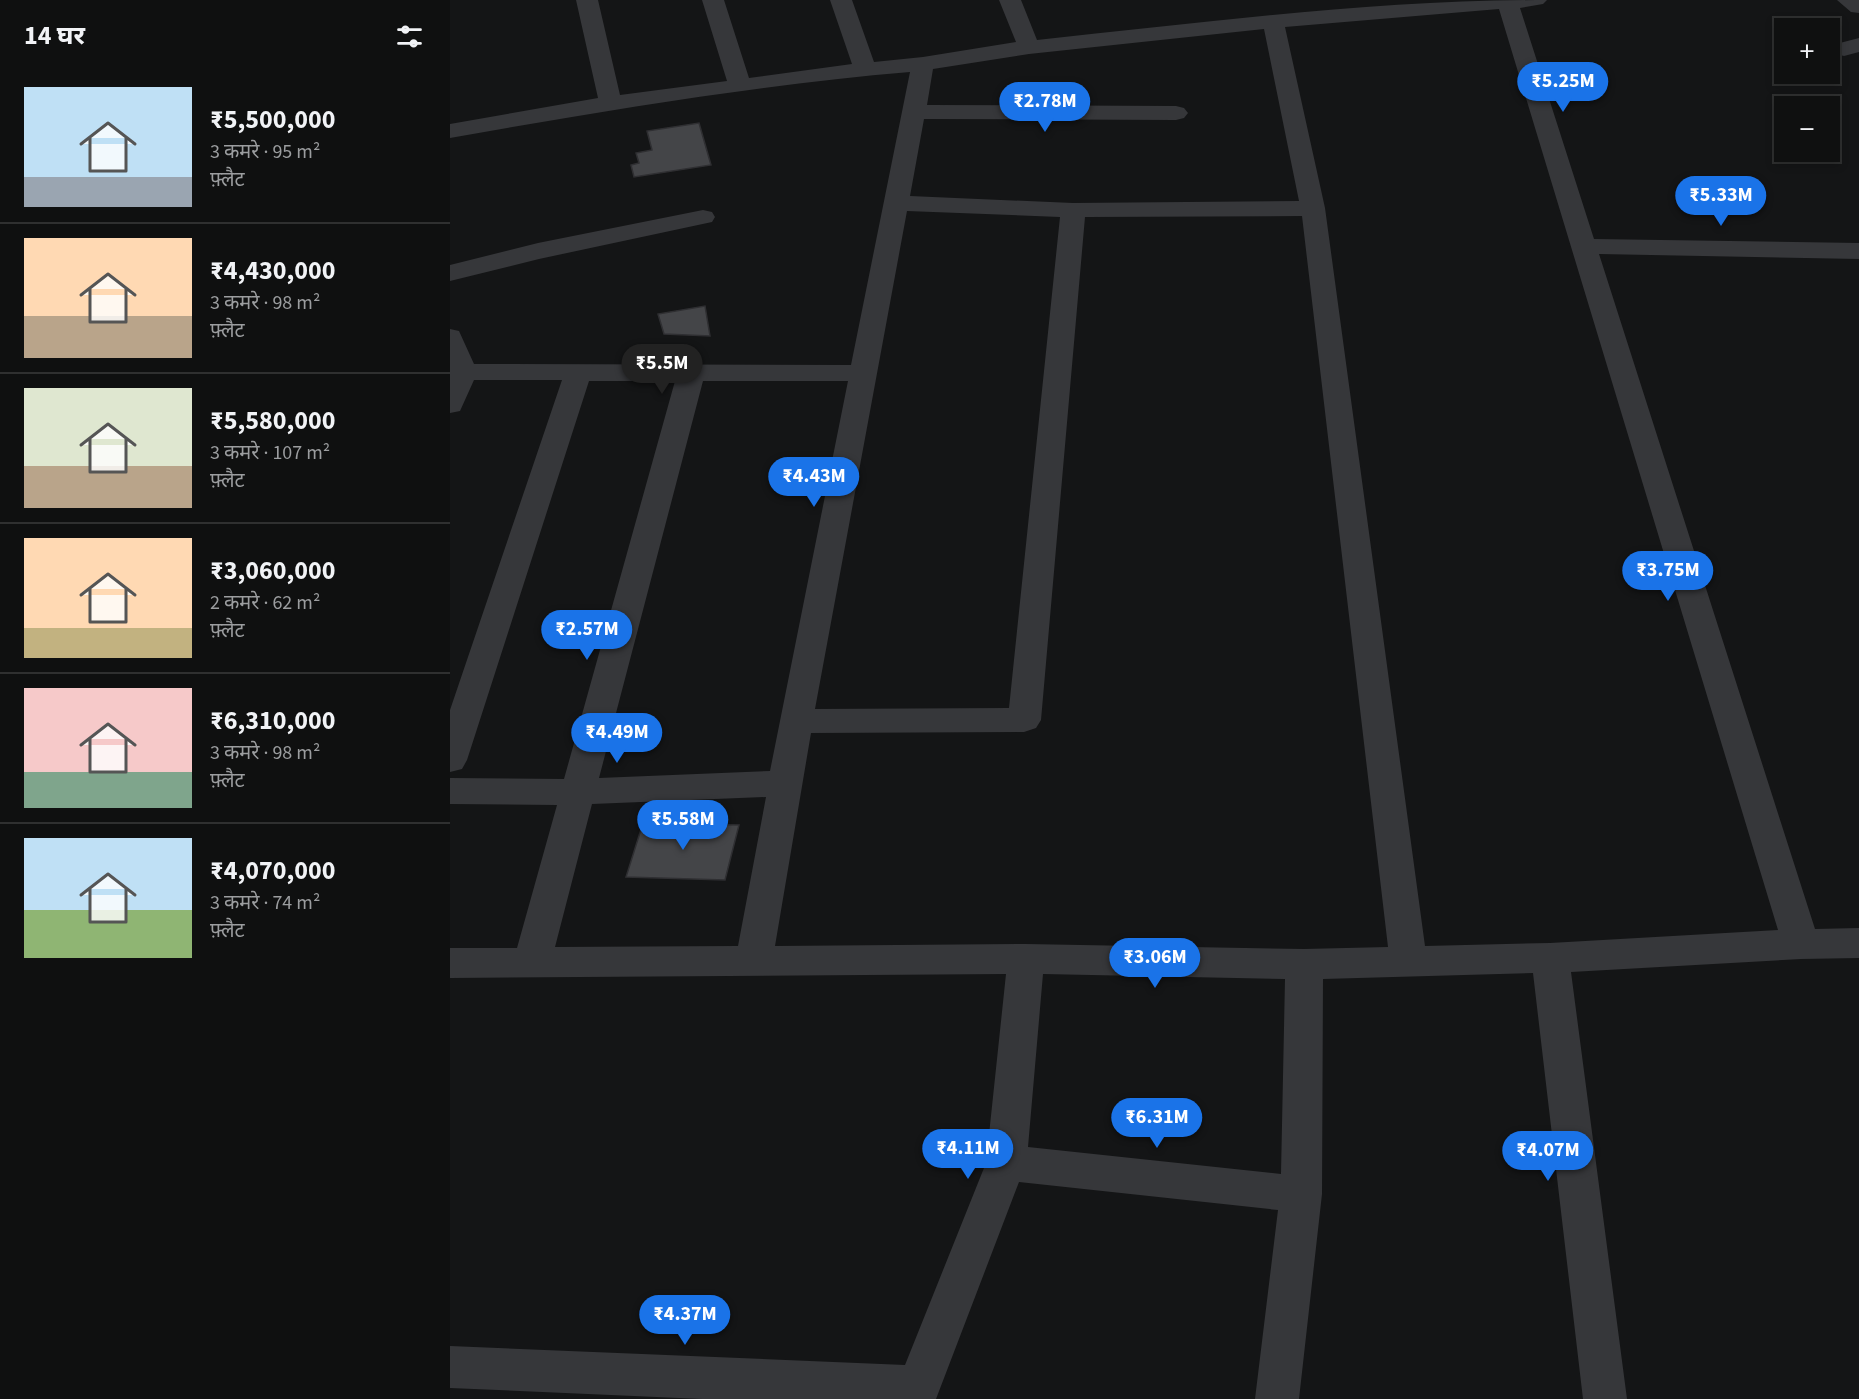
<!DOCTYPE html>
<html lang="hi">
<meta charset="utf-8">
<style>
:root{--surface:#0f1010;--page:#1d1e1e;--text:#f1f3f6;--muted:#9b9d9f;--line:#2f3030;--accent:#1a73e8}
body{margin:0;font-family:"Source Sans 3","Noto Sans Devanagari",sans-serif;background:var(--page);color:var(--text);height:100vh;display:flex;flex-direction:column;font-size:22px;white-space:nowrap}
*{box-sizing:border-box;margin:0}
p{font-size:20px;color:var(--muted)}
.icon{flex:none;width:33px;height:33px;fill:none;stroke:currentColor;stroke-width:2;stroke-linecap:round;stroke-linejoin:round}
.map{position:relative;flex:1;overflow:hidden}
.details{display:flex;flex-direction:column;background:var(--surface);width:450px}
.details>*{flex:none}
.tools{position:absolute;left:1324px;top:18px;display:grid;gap:12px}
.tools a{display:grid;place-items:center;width:66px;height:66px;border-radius:0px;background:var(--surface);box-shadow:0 3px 9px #0003,0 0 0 2px var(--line);font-size:30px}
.price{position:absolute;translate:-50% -51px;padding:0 14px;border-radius:21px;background:var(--accent);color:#fff;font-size:20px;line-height:39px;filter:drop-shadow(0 2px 3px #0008)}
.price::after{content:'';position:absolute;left:50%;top:36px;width:18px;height:14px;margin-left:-9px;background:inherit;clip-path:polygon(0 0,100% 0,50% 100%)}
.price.current{background:#222;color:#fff}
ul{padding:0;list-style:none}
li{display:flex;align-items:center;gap:18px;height:150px;padding:0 24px}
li+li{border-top:2px solid var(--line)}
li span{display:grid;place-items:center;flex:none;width:168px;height:120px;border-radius:0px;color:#555}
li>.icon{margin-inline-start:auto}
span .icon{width:72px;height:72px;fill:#fffc;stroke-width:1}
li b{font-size:26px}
h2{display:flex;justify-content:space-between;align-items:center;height:72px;padding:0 24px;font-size:26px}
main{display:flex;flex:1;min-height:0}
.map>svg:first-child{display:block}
</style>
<main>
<section class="details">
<h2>14 घर<svg class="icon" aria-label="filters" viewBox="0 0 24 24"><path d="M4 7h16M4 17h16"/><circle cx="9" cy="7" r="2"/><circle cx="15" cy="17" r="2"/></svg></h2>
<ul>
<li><span style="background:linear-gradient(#bfe0f5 75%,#9aa5b1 0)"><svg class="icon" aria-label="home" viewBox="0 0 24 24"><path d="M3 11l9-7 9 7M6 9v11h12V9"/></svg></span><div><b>₹5,500,000</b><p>3 कमरे · 95 m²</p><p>फ़्लैट</p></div></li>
<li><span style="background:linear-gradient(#ffd9b3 65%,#b9a48a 0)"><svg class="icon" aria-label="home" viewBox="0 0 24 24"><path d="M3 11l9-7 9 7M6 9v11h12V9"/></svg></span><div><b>₹4,430,000</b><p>3 कमरे · 98 m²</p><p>फ़्लैट</p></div></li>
<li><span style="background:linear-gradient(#dfe7d0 65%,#b9a48a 0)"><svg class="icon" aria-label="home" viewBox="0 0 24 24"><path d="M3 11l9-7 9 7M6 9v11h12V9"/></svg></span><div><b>₹5,580,000</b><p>3 कमरे · 107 m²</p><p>फ़्लैट</p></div></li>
<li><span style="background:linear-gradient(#ffd9b3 75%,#c2b280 0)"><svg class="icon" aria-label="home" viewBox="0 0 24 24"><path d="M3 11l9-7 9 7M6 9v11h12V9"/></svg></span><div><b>₹3,060,000</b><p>2 कमरे · 62 m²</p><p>फ़्लैट</p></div></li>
<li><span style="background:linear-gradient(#f6c9c9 70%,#7fa58c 0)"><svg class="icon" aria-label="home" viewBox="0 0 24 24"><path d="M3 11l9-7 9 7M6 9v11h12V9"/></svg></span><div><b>₹6,310,000</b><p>3 कमरे · 98 m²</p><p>फ़्लैट</p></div></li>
<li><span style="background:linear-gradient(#bfe0f5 60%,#8fb573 0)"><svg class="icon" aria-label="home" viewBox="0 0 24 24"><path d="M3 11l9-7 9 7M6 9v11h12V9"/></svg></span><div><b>₹4,070,000</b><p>3 कमरे · 74 m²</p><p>फ़्लैट</p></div></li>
</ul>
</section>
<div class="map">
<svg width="1409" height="1399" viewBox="0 0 1409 1399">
<rect width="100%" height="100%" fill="#141516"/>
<path fill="#444548" stroke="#2f2f32" stroke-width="1.5" d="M 249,123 L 261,165 L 184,177 L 181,165 L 189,163 L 186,153 L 202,150 L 197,131 Z
M 255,306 L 260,336 L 214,334 L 208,314 Z
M 193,823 L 289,825 L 275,880 L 176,877 Z"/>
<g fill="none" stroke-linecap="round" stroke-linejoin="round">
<path fill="#36373a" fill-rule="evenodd" d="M 126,0 L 148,0 L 170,95 L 277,81 L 252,0 L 274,0 L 299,78 L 402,64 L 380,0 L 402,0 L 424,62 L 473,57 L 566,42 L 549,0 L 571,0 L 587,40 C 756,22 926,0 1097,0 L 1093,4 L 1070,8 L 1144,239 L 1409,243 L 1409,259 L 1149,254 L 1365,929 L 1409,928 L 1409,958 L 1351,959 L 1121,972 L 1177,1399 L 1133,1399 L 1083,973 L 873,979 L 872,1194 L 849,1399 L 805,1399 L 828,1210 L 569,1182 L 486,1399 L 252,1399 L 0,1388 L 0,1346 L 455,1365 L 536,1163 L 556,974 L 0,978 L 0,948 L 67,948 L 107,805 L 0,804 L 0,778 L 114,779 L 225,381 L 139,381 L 17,760 L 12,769 L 0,772 L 0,710 L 112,380 L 24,380 L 10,411 L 0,413 L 0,329 L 9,331 L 24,364 L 401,365 L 460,72 C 306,85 153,111 0,138 L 0,124 L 148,98 ZM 1049,9 L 1328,930 L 1100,943 L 975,946 L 875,208 L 835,27 ZM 814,29 L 849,201 L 623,203 L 460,196 L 474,119 L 726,120 L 734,118 L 738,113 L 734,108 L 726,106 L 477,105 L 483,69 L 579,54 ZM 457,211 L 610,217 L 559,708 L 365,709 ZM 852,216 L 938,947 L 854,949 L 576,944 L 325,946 L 361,733 L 574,732 L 586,728 L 591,720 L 635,217 ZM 253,381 L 398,381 L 320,771 L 149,778 ZM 316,797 L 288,946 L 105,947 L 142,804 ZM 593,974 L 835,979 L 831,1174 L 578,1147 Z
M 1387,0 L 1409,0 L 1409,13 L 1401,12 Z
M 1409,38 L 1409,52 L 1394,56 L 1386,54 L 1383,49 L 1386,44 Z
M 253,210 L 262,212 L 265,217 L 262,222 L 89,259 L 0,281 L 0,265 L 88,243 Z"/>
</g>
</svg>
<div class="tools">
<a>+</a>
<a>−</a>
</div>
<b class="price" style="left:1113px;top:113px">₹5.25M</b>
<b class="price" style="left:595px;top:133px">₹2.78M</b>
<b class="price" style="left:1271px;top:227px">₹5.33M</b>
<b class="price current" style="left:212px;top:395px">₹5.5M</b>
<b class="price" style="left:364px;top:508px">₹4.43M</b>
<b class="price" style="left:1218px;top:602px">₹3.75M</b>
<b class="price" style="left:137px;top:661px">₹2.57M</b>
<b class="price" style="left:167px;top:764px">₹4.49M</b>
<b class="price" style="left:233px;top:851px">₹5.58M</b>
<b class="price" style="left:705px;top:989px">₹3.06M</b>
<b class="price" style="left:707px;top:1149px">₹6.31M</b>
<b class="price" style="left:518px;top:1180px">₹4.11M</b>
<b class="price" style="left:1098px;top:1182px">₹4.07M</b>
<b class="price" style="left:235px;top:1346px">₹4.37M</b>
</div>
</main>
